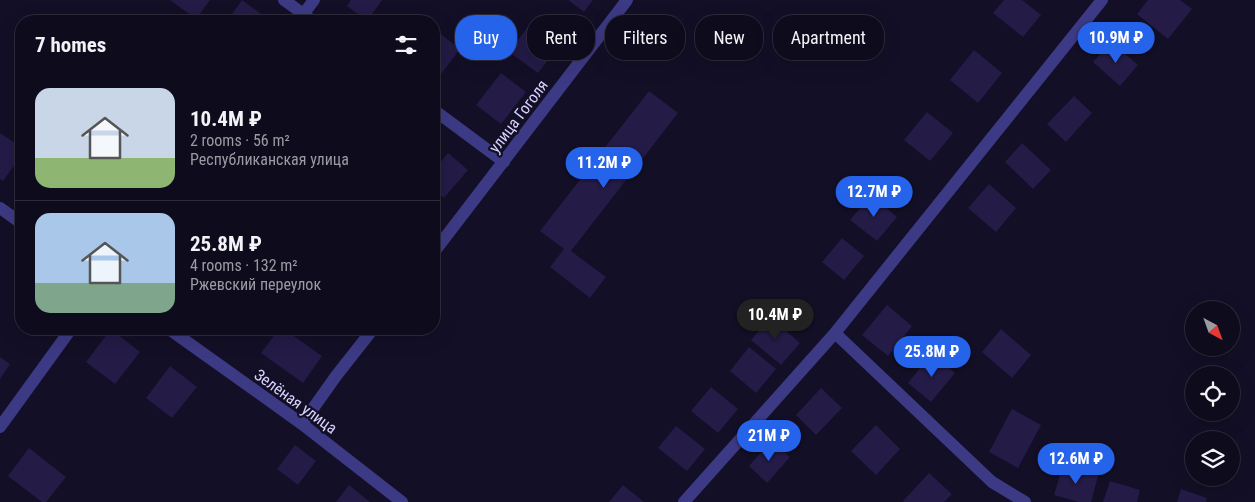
<!DOCTYPE html>
<meta charset="utf-8">
<style>
:root{--surface:#0e0b1c;--page:#171425;--text:#f1f3f6;--muted:#9b9ba3;--line:#2e2b3b;--accent:#2563eb}
body{margin:0;font-family:"Roboto Condensed",sans-serif;background:var(--page);color:var(--text);height:100vh;display:flex;flex-direction:column;font-size:19px;white-space:nowrap}
*{box-sizing:border-box;margin:0}
p{font-size:16px;color:var(--muted)}
.icon{flex:none;width:28px;height:28px;fill:none;stroke:currentColor;stroke-width:2;stroke-linecap:round;stroke-linejoin:round}
.map{position:relative;flex:1;overflow:hidden}
.side{position:absolute;left:15px;top:15px;width:425px;height:320px;display:flex;flex-direction:column;background:var(--surface);border-radius:20px;box-shadow:0 5px 20px #0002,0 0 0 1px var(--line)}
.side>*{flex:none}
.hud{position:absolute;left:455px;top:15px;width:475px;height:45px;display:flex;gap:10px}
.needle{width:32px;rotate:139deg}
.fabs{position:absolute;left:1185px;top:301px;display:grid;gap:10px}
.fabs a{display:grid;place-items:center;width:55px;height:55px;border-radius:50%;background:var(--surface);box-shadow:0 5px 20px #0002,0 0 0 1px var(--line);font-size:25px}
.price{position:absolute;translate:-50% -42px;padding:0 11px;border-radius:18px;background:var(--accent);color:#fff;font-size:16px;line-height:32px;filter:drop-shadow(0 1px 2px #0008)}
.price::after{content:'';position:absolute;left:50%;top:30px;width:15px;height:11px;margin-left:-8px;background:inherit;clip-path:polygon(0 0,100% 0,50% 100%)}
.price.active{background:#222;color:#fff}
ul{padding:0;list-style:none}
li{display:flex;align-items:center;gap:15px;height:125px;padding:0 20px}
li+li{border-top:1px solid var(--line)}
li span{display:grid;place-items:center;flex:none;width:140px;height:100px;border-radius:15px;color:#555}
li>.icon{margin-inline-start:auto}
span .icon{width:60px;height:60px;fill:#fffc;stroke-width:1}
li b{font-size:21px}
h2{display:flex;justify-content:space-between;align-items:center;height:60px;padding:0 20px;font-size:21px}
.pill{padding:0 18px;border-radius:20px;background:var(--surface);box-shadow:0 5px 20px #0002,0 0 0 1px var(--line);font-size:18px;line-height:45px}
.pill.active{background:var(--accent);color:#fff}
.map>svg:first-child{display:block}
</style>
<div class="map">
<svg width="1255" height="502" viewBox="0 0 1255 502">
<rect width="100%" height="100%" fill="#130f26"/>
<path fill="#241b47" d="M 170,0 L 210,0 L 196,19 Z
M 242,0 L 264,16 L 260,21 L 227,21 Z
M 351,0 L 382,0 L 367,21 L 347,6 Z
M 568,0 L 593,0 L 584,12 Z
M 1004,0 L 1022,0 L 1041,15 L 1023,37 L 993,13 Z
M 1148,0 L 1180,0 L 1192,9 L 1168,39 L 1137,14 Z
M 533,20 L 562,42 L 538,73 L 509,52 Z
M 438,32 L 460,49 L 438,78 L 434,75 L 434,39 Z
M 1111,42 L 1138,65 L 1120,86 L 1093,62 Z
M 974,50 L 1002,73 L 978,103 L 950,80 Z
M 501,73 L 526,92 L 501,124 L 476,105 Z
M 649,91 L 678,113 L 571,251 L 606,277 L 590,298 L 550,267 L 564,249 L 540,231 Z
M 1074,96 L 1092,113 L 1066,142 L 1047,124 Z
M 927,112 L 953,133 L 930,161 L 904,140 Z
M 0,133 L 21,147 L 21,156 L 3,181 L 0,179 Z
M 1022,143 L 1051,170 L 1033,189 L 1005,162 Z
M 448,153 L 468,170 L 444,198 L 434,189 L 434,170 Z
M 989,184 L 1016,208 L 996,232 L 968,208 Z
M 871,195 L 897,217 L 877,241 L 850,220 Z
M 842,238 L 864,256 L 844,280 L 822,262 Z
M 21,286 L 21,296 L 16,293 Z
M 887,305 L 912,326 L 888,356 L 862,335 Z
M 770,317 L 800,343 L 781,365 L 751,340 Z
M 111,329 L 140,352 L 115,384 L 86,362 Z
M 279,329 L 284,329 L 322,356 L 303,383 L 261,353 Z
M 1001,329 L 1031,355 L 1012,378 L 982,352 Z
M 749,347 L 776,369 L 756,393 L 730,371 Z
M 932,353 L 955,373 L 931,402 L 908,383 Z
M 0,357 L 10,364 L 0,379 Z
M 170,366 L 197,387 L 172,418 L 146,398 Z
M 711,387 L 738,409 L 718,433 L 691,411 Z
M 821,388 L 842,408 L 816,435 L 796,415 Z
M 1012,409 L 1041,425 L 1018,468 L 989,452 Z
M 876,425 L 900,449 L 876,475 L 851,451 Z
M 676,426 L 705,449 L 687,471 L 658,448 Z
M 771,441 L 790,457 L 767,483 L 749,466 Z
M 295,445 L 316,461 L 298,485 L 277,469 Z
M 29,448 L 66,477 L 46,502 L 42,502 L 8,476 Z
M 1063,465 L 1098,476 L 1091,502 L 1079,502 L 1054,495 Z
M 929,473 L 952,494 L 944,502 L 904,502 L 903,501 Z
M 1110,481 L 1140,490 L 1137,502 L 1103,502 Z
M 349,485 L 370,502 L 336,502 Z
M 623,485 L 644,502 L 609,502 Z
M 1181,489 L 1207,498 L 1206,502 L 1177,502 Z"/>
<g fill="none" stroke-linecap="round" stroke-linejoin="round">
<path stroke="#3d3a85" stroke-width="12" d="M 284,0 L 313,21
M 299,20 L 314,0
M 434,110 L 504,162
M 0,208 L 21,223
M 434,252 L 627,0
M 169,329 L 302,424 L 402,502
M 835,333 L 992,482 L 1025,502
M 302,424 L 336,376 L 373,329
M 0,427 L 71,329
M 684,502 L 835,333 L 1102,0"/>
</g>
<g text-anchor="middle" stroke-width="4.5" stroke-linejoin="round" paint-order="stroke">
<g font-size="16" fill="#d9d4ff" stroke="#130f26">
<text transform="translate(518 116) rotate(-53)" y="6">улица Гоголя</text>
<text transform="translate(296 401) rotate(36)" y="6">Зелёная улица</text>
</g>
</g>
</svg>
<div class="fabs">
<a><svg class="needle" viewBox="-14 -14 28 28"><path d="M0-13l5 13h-10z" fill="#e53935"/><path d="M0 13l5-13h-10z" fill="#9b9ba3"/></svg></a>
<a><svg class="icon" aria-label="locate" viewBox="0 0 24 24"><circle cx="12" cy="12" r="6"/><path d="M12 2v4M12 18v4M2 12h4M18 12h4"/></svg></a>
<a><svg class="icon" aria-label="layers" viewBox="0 0 24 24"><path d="M12 4l9 5-9 5-9-5zM3 14l9 5 9-5"/></svg></a>
</div>
<b class="price" style="left:1116px;top:64px">10.9M ₽</b>
<b class="price" style="left:604px;top:189px">11.2M ₽</b>
<b class="price" style="left:874px;top:218px">12.7M ₽</b>
<b class="price active" style="left:775px;top:341px">10.4M ₽</b>
<b class="price" style="left:932px;top:378px">25.8M ₽</b>
<b class="price" style="left:769px;top:462px">21M ₽</b>
<b class="price" style="left:1076px;top:485px">12.6M ₽</b>
<div class="hud">
<a class="pill active">Buy</a>
<a class="pill">Rent</a>
<a class="pill">Filters</a>
<a class="pill">New</a>
<a class="pill">Apartment</a>
</div>
<section class="side">
<h2>7 homes<svg class="icon" aria-label="filters" viewBox="0 0 24 24"><path d="M4 7h16M4 17h16"/><circle cx="9" cy="7" r="2"/><circle cx="15" cy="17" r="2"/></svg></h2>
<ul>
<li><span style="background:linear-gradient(#c9d6e8 70%,#8fb573 0)"><svg class="icon" aria-label="home" viewBox="0 0 24 24"><path d="M3 11l9-7 9 7M6 9v11h12V9"/></svg></span><div><b>10.4M ₽</b><p>2 rooms · 56 m²</p><p>Республиканская улица</p></div></li>
<li><span style="background:linear-gradient(#a9c7e8 70%,#7fa58c 0)"><svg class="icon" aria-label="home" viewBox="0 0 24 24"><path d="M3 11l9-7 9 7M6 9v11h12V9"/></svg></span><div><b>25.8M ₽</b><p>4 rooms · 132 m²</p><p>Ржевский переулок</p></div></li>
</ul>
</section>
</div>
